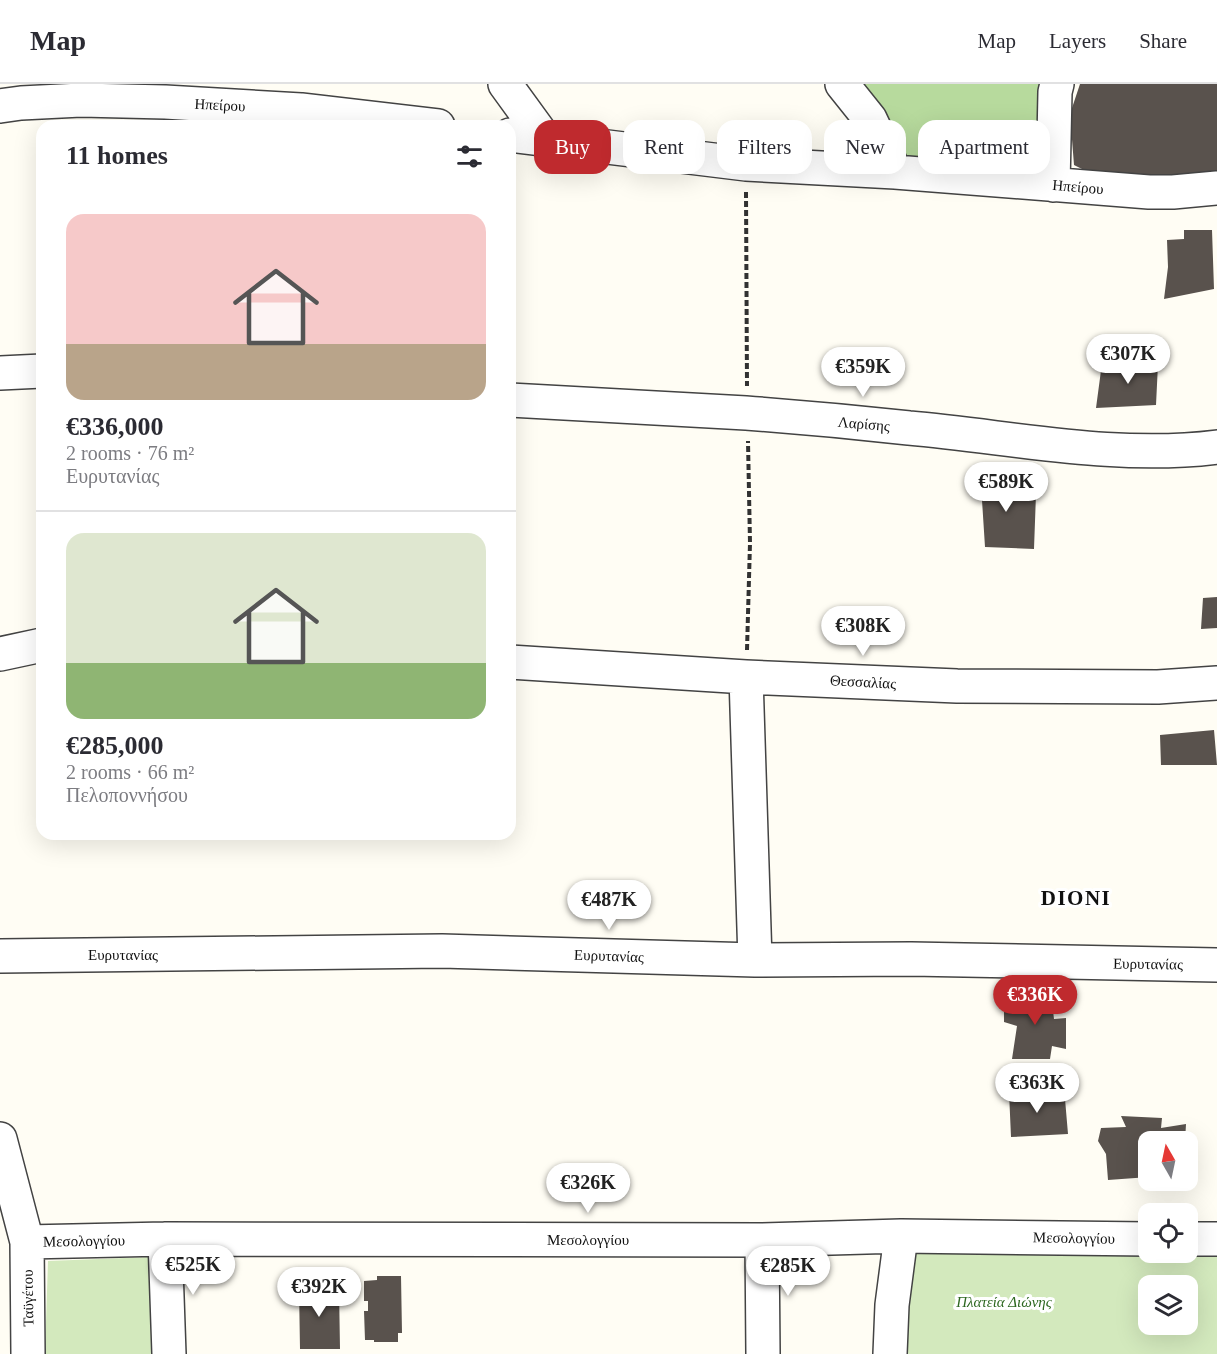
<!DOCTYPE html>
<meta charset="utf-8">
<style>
:root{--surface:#fff;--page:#f7f7f7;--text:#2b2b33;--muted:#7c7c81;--line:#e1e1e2;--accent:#bf2a2e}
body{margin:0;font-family:"Times New Roman",serif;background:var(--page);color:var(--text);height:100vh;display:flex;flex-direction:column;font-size:22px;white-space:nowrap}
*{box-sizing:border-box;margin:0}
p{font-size:20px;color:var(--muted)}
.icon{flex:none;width:33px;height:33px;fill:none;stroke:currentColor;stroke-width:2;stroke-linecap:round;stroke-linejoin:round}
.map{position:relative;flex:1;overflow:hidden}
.panel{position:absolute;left:36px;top:36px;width:480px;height:720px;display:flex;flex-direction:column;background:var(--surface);border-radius:18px;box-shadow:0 6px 24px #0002}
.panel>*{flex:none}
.hud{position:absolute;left:534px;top:36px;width:570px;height:54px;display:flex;gap:12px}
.needle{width:39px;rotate:351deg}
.controls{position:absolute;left:1138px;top:1047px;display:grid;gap:12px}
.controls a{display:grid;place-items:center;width:60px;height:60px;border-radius:12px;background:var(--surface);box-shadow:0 6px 24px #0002;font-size:30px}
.price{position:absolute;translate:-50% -51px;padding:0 14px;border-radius:21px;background:#fff;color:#222;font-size:20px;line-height:39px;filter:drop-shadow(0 2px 3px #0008)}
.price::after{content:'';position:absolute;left:50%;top:36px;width:18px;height:14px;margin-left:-9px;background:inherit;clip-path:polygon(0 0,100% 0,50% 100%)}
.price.active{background:var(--accent);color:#fff}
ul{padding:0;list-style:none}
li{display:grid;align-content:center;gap:12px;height:318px;padding:0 30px}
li+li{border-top:2px solid var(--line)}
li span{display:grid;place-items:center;height:186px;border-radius:18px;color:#555}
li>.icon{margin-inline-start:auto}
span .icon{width:108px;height:108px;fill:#fffc;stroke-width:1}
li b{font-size:26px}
h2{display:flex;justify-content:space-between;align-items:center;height:72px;padding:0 30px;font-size:26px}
.pill{padding:0 21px;border-radius:18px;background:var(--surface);box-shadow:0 6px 24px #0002;font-size:21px;line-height:54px}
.pill.active{background:var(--accent);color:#fff}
header{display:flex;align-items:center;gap:36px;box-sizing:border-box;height:84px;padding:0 30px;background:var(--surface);border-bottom:2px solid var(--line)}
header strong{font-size:28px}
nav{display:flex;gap:33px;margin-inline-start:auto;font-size:21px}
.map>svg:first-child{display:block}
</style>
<header>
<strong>Map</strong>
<nav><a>Map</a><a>Layers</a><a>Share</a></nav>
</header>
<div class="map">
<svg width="1217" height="1270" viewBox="0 0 1217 1270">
<rect width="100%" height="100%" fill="#fffdf4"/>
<path fill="#d3e9bd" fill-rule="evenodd" d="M 899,1165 L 1217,1169 L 1217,1270 L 902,1270 ZM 1149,1202 L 1188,1202 L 1188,1240 L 1149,1240 Z
M 150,1173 L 151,1270 L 45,1270 L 48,1177 Z"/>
<path fill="#b7da9d" d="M 848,0 L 1044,0 L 1039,81 L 902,72 Z"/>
<path fill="#59524d" d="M 1080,0 L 1217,0 L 1217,96 L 1102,95 L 1074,81 L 1070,30 Z
M 1184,146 L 1212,146 L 1214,205 L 1164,215 L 1168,183 L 1167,156 L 1184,155 Z
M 1102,279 L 1158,280 L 1156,321 L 1096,324 Z
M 980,385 L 1009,388 L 1009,414 L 1036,410 L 1034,465 L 985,463 Z
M 1217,513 L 1217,544 L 1201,545 L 1203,514 Z
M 1214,646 L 1217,681 L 1161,681 L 1160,651 Z
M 1013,910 L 1051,910 L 1054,935 L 1066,934 L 1066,965 L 1052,962 L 1050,975 L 1012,975 L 1017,942 L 1004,938 L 1004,919 L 1015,918 Z
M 1045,1003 L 1044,1015 L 1065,1015 L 1068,1050 L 1011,1053 L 1009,1008 Z
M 1121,1032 L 1162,1034 L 1161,1044 L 1186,1040 L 1185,1058 L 1149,1058 L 1149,1093 L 1108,1096 L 1106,1070 L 1098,1057 L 1101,1044 L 1126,1043 Z
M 377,1192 L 401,1192 L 402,1249 L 398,1249 L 398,1258 L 374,1258 L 374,1256 L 365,1256 L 364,1227 L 368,1227 L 368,1217 L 364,1217 L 364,1197 L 377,1196 Z
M 299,1204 L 339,1204 L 340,1265 L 300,1265 Z"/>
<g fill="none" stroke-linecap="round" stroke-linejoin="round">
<g stroke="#434343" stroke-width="36">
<path id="minor" d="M 505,0 L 545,55
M 842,0 L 870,35 L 895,88
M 0,22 L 21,19 L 81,16 L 165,18 L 301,26 L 438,42
M 510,51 L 746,80 L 895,88 L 1149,108 L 1173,108 L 1217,104
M 1053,101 L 1055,8 L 1057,0
M 0,289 L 42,287
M 510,316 C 589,321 667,324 746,329 C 801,333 855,338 909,344 C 1012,353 1114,376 1217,363
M 0,570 L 42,561
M 510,578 L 746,593 L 957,602 L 1158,603 L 1217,599
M 746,593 L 755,876
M 0,872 L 442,867 L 755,876 L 911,875 L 1217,881
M 0,1055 L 27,1158 L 28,1270
M 165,1155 L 169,1270
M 1188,1155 L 1217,1155
M 762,1156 L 763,1270
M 27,1158 L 165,1155 L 762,1156 L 901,1152 L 1149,1155
M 890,1270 L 892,1221 L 901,1152"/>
</g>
<path stroke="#323232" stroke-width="4" stroke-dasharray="6 3" stroke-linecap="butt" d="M 746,108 L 747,302
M 747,566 L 750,459 L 748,357"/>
<use href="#minor" stroke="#fff" stroke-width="33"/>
</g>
<g text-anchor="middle" stroke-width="6" stroke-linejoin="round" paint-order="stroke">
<g font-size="15" fill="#101010" stroke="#fff">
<text transform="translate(220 21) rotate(3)" y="5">Ηπείρου</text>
<text transform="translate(1078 103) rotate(5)" y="5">Ηπείρου</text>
<text transform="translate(864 340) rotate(5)" y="5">Λαρίσης</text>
<text transform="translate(863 598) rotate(3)" y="5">Θεσσαλίας</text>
<text x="123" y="876">Ευρυτανίας</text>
<text transform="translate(609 872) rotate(2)" y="5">Ευρυτανίας</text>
<text transform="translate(1148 880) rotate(1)" y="5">Ευρυτανίας</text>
<text transform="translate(1074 1154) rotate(1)" y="5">Μεσολογγίου</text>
<text x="588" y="1161">Μεσολογγίου</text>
<text transform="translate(84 1157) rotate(-1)" y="5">Μεσολογγίου</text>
<text transform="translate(28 1214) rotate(-91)" y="5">Ταϋγέτου</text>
</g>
<g font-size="15" font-style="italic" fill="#2e6821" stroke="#fff">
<text x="1004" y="1223">Πλατεία Διώνης</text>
</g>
<g font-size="21" font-weight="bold" letter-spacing="1.5" fill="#101010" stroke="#fff">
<text x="1076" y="821">DIONI</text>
</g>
</g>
</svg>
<div class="controls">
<a><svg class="needle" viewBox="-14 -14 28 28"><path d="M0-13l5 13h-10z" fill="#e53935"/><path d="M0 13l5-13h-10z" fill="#7c7c81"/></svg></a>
<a><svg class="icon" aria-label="locate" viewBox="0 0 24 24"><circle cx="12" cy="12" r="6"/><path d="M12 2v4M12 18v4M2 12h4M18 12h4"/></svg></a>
<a><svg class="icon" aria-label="layers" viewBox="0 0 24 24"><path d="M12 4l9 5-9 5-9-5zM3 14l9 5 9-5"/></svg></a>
</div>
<b class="price" style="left:1128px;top:301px">€307K</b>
<b class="price" style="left:863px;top:314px">€359K</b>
<b class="price" style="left:1006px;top:429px">€589K</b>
<b class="price" style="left:863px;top:573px">€308K</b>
<b class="price" style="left:609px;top:847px">€487K</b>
<b class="price active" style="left:1035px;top:942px">€336K</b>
<b class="price" style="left:1037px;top:1030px">€363K</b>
<b class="price" style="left:588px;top:1130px">€326K</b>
<b class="price" style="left:193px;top:1212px">€525K</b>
<b class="price" style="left:788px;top:1213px">€285K</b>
<b class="price" style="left:319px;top:1234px">€392K</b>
<div class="hud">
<a class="pill active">Buy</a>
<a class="pill">Rent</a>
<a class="pill">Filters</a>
<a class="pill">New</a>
<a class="pill">Apartment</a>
</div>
<section class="panel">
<h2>11 homes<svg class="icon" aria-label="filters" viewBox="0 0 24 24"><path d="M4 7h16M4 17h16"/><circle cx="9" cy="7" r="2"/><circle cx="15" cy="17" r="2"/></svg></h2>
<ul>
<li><span style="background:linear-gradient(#f6c9c9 70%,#b9a48a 0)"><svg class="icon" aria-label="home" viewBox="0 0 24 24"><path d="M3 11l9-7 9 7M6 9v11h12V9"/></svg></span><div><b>€336,000</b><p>2 rooms · 76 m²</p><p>Ευρυτανίας</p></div></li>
<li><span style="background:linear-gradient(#dfe7d0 70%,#8fb573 0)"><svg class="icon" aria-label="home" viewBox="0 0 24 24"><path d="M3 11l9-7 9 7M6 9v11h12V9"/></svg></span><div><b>€285,000</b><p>2 rooms · 66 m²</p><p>Πελοποννήσου</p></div></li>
</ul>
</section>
</div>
